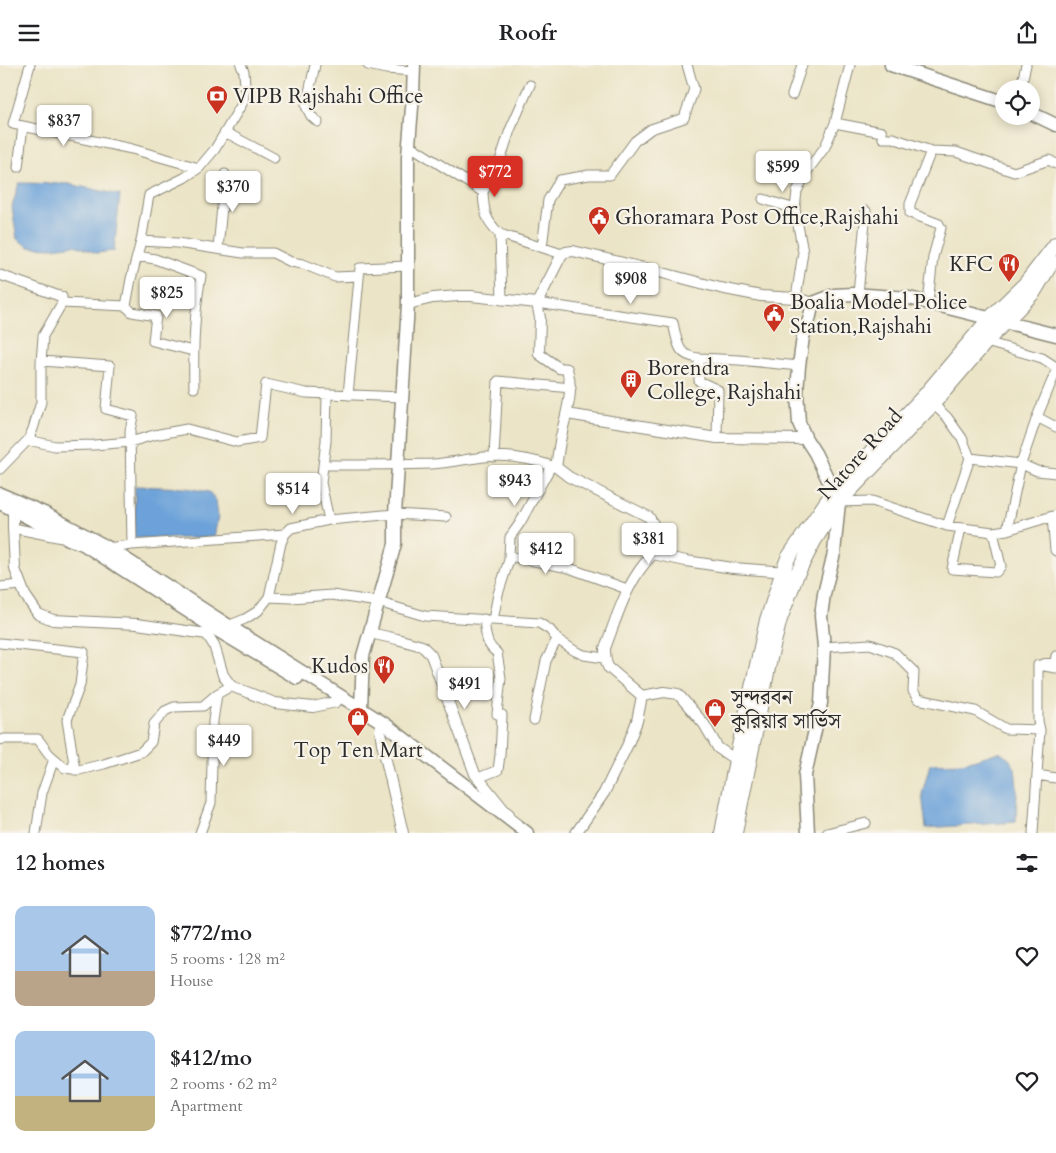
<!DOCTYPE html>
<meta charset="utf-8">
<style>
:root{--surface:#fff;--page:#f6f6f6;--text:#202124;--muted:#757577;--accent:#d93025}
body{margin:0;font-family:Cardo,"Noto Serif Bengali",serif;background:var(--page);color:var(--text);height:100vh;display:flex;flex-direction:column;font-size:19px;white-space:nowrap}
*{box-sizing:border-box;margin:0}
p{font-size:16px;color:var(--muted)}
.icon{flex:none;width:28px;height:28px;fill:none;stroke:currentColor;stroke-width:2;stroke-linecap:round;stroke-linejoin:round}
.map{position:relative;height:768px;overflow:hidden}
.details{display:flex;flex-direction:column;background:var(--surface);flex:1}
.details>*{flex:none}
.tools{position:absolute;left:995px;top:15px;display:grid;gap:10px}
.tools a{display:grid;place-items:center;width:45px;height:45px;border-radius:50%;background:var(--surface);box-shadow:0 2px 12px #0003;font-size:25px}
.price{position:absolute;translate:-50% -42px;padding:0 11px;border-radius:5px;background:#fff;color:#222;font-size:16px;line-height:32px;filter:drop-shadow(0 1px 2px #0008)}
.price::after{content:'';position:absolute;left:50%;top:30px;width:15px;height:11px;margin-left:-8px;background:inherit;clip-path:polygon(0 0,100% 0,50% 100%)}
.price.on{background:var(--accent);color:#fff}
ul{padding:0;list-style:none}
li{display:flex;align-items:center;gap:15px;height:125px;padding:0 15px}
li span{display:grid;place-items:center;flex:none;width:140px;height:100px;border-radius:10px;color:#555}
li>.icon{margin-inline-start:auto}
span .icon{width:60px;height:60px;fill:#fffc;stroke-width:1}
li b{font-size:21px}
h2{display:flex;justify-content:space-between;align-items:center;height:60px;padding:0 15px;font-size:21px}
header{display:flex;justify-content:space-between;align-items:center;height:65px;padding:0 15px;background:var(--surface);font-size:22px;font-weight:600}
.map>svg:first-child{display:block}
</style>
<header><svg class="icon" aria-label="menu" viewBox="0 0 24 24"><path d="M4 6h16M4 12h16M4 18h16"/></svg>Roofr<svg class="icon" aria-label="share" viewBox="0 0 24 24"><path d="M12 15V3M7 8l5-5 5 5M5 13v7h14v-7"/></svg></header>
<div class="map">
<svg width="1056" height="768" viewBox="0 0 1056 768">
<rect width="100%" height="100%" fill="#f7f3e8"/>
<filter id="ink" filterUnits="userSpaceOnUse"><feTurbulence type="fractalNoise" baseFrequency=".02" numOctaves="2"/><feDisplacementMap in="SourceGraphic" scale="10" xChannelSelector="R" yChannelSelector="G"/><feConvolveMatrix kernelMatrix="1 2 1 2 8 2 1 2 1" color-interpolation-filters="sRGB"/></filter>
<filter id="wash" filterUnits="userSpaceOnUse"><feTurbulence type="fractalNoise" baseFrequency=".0096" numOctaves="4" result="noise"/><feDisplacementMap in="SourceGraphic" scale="20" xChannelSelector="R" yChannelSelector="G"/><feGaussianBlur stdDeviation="1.12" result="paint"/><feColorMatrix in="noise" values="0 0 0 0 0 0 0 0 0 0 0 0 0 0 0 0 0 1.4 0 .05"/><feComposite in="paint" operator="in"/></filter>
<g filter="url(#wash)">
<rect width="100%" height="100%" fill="#ebe4c6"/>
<path fill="#6ca2d9" stroke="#4c6682" d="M 19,118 L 69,119 L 120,130 L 114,186 L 96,188 L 75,180 L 53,183 L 29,182 L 17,174 L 12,142 Z
M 135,421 L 186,423 L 209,427 L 216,435 L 218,452 L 214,472 L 201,473 L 134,473 Z
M 999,687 L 1009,694 L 1015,703 L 1017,723 L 1016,757 L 926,763 L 922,729 L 930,699 L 963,698 Z"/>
</g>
<g filter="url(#ink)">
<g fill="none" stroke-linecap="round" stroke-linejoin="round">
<g stroke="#8b8878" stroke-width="11">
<path id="minor" d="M 30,0 L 13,59 L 132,84 L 199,103
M 315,0 L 306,41 L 311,51 L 318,57
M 368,0 L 386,4 L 413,6
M 1018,24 L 1023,13 L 1026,0
M 792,30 L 802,0
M 835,58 L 882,67 L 883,73 L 893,73 L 931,86 L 956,87 L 1014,107 L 1049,95 L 1056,99
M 225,67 L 274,93
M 409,80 L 483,127 C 484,147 485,155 500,169 L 502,235
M 18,102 L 23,61
M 483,127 L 498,102 L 510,65 L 530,20
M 763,134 L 795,144
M 500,169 L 562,189
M 141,176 L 177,178 L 243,188 L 273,188 L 291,197 L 303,199 L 335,212 L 359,211
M 542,182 L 548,135 L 560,115 L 589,110 L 610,110 L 635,76 L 651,64 L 684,53 L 694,24 L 687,0
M 218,184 L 225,109
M 137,191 L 155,194 L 201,211 C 194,248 193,286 194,323
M 0,210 L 62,232 L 62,238
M 858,229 L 866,146
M 796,233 L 803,187 L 795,144 L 797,126 L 808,105 L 825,82 L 835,58 L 850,0
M 537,238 L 673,258 C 678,277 676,291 699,293
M 928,238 L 933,192 L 941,163 L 939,159 L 910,148 L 910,139 L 931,86
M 126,241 L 132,247 L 156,251 L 153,276 L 193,286
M 986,277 L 1042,293 L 1056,302
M 41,296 L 110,301 L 106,344 L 133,351 L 130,366 L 132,480
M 1056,306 L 1037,352 L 1056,362
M 327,329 L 326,376 L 321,418 L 329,455
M 348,330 L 360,203 L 408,201
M 933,339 L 947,352 L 962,373 L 970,393 L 947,461
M 717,373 L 718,325 L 699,316 L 699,293 L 739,295 L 799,301
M 28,375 L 55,381 L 94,380 L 130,377 L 154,370 L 187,364 L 237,377 L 260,373 L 266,319 L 306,328 L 402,332
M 494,392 L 498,316 L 571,323
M 970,393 L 1021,399 L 1037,352
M 323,400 C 359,400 395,400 431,399 C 449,398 466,394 484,392 C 508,389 534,395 556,402
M 0,404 L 28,375 L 33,364 L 41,337 L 41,298 L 43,271 L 62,238 L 126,241 L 131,214 L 141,176 L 149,130 L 184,113 L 199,103 L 215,84 L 243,37 L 245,21 L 244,7 L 241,0
M 839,437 L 872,436 L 947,461 L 993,467 L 1007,465 L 1056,450
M 1052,452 L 1055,485 L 1056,486
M 13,463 L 62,473
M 961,463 L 952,504 L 996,507 L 1001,501 L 993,467
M 1007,465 L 1021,399 L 1037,406 L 1056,408
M 106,483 L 132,480 L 285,469
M 509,491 L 510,472 L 520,458 L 551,401
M 0,522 L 21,520
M 269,532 L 291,533 L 332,530 L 378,537 L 425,551 L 539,558 L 550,565 L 557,574 L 575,586 L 584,590 L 604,593
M 493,555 L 498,529 L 509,495 L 509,491 L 569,503 L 627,524
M 225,562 L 245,554 L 258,546 L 269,532 L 281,478 L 285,469 L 291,463 L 329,455 L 395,449 L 446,452
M 0,578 L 84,587 L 80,620 L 67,655 L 75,705
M 824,582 L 870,579 L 895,588 L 914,607 L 913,626 L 918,634 L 975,646 L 1006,664 L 1040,665
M 1043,599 L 1055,597 L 1056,591
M 534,655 L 546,596 L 557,574
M 0,675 L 4,674 L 38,674 L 49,689 L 65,703 L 79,705 L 104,699 L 141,687 L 151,677 L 154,659 L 165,646 L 174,642 L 203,641 L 217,629 L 231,621
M 1037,710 L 1056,713
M 478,713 L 498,705 L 500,690 L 502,650 L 497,649 L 501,613 L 497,588 C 485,579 486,569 484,554
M 36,768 L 42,728 L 54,694
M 200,768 L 211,738 L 213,656 L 217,629
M 827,768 L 866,758
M 1033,768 L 1040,665 L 1038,656 L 1038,600 L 1056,603"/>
</g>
<g stroke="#8b8878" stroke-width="12">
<path id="tertiary" d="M 537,238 L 540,253 L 539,289 L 559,303 L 567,304 C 574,327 567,344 562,367 C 559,378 558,391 556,402 L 569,412 L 649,452 L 656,464 L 653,489 L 686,496 L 733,503 L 788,507
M 537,238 L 562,189 L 566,187 L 573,186 L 640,202 L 720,223 L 761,231 L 796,233 L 813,238
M 408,239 L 433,233 L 458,231 L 471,231 L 537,238
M 567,349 L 717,373 L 806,374
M 15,440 L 13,446 L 13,463 L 15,504 L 25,530 L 38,549 L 53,555 L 137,559 L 207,569 L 214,580 L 223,610 L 231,621 L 275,638 L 313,642 L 336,637 L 341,631
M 653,489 C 627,515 618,549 605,583 C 605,590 605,595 608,602 L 642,631 L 664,627 L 678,629 L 704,659 L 718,683 L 736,695
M 370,568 L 397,574 L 422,581 L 431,590 L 475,709 L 505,746 L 509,749
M 381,656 L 380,665 L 382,678 L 403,768
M 576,768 L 604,728 L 628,679 L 637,656 L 642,631"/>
</g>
<g stroke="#8b8878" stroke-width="15">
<path id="secondary" d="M 891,0 L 1004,37
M 1031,48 L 1056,60
M 0,429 L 46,449 L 107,482 L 229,561 L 385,659 L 527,768
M 0,438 L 69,474 L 83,479 L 217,565 L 297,613
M 359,651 L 361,643 L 363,591 L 395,479 L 395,449 L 408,239 L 408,91 L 413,30 L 414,0
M 808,768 L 805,710 L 821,638 L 824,582 L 821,551 L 824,529 L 834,488 L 839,437 L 815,388 L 806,374 L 799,358 L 797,327 L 799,301 L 803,272 L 809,255 L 813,238 L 834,230 L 853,229 L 909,233 L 1056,270"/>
</g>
<g stroke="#8b8878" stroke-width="16">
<path id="trunk" d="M 722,768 L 736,695 L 767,555 L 783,506 L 788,493 L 834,426 L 925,330 L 990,253 L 1026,218 L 1056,179
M 735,768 L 770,593 L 780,554 L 797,509 L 814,476 L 839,437 L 933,339 L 986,277 L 1034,227 L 1052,197"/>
</g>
<use href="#minor" stroke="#fff" stroke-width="9"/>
<use href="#tertiary" stroke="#fff" stroke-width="10"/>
<use href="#secondary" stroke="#fff" stroke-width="12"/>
<use href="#trunk" stroke="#fff" stroke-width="14"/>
</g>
</g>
<defs>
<g id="bank-pin" transform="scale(1.125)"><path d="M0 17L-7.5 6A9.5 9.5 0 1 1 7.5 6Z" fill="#c8321e" stroke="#f7f3e8"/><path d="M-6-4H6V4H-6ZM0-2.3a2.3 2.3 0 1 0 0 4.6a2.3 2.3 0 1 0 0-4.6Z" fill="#fff"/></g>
<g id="civic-pin" transform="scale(1.125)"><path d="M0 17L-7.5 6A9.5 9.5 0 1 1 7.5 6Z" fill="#c8321e" stroke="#f7f3e8"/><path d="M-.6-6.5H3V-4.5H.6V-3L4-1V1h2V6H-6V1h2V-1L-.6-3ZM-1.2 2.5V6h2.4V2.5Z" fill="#fff"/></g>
<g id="restaurant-pin" transform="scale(1.125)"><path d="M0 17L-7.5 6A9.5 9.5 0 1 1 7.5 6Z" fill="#c8321e" stroke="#f7f3e8"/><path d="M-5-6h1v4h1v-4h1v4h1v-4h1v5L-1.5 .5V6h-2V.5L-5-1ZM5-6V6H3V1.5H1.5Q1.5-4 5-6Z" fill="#fff"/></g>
<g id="building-pin" transform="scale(1.125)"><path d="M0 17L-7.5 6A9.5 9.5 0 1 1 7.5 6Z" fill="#c8321e" stroke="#f7f3e8"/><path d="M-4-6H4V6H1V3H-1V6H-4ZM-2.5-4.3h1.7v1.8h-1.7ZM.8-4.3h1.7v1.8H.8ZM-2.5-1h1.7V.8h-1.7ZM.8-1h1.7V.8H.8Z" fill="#fff"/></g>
<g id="shop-pin" transform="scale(1.125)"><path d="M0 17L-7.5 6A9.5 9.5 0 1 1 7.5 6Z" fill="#c8321e" stroke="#f7f3e8"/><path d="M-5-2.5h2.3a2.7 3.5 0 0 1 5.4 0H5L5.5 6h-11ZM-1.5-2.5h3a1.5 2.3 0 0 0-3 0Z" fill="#fff"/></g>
</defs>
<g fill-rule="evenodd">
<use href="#bank-pin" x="217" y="31"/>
<use href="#civic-pin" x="599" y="152"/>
<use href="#restaurant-pin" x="1009" y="199"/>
<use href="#civic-pin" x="774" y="249"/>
<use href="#building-pin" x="631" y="315"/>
<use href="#restaurant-pin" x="384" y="601"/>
<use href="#shop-pin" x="715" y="644"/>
<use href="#shop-pin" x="358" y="653"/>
</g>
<g text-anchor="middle" stroke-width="4.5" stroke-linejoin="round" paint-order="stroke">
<g font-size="21" fill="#2b2b2b" stroke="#f7f3e8" text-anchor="start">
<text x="233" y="38">VIPB Rajshahi Office</text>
<text x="615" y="159">Ghoramara Post Office,Rajshahi</text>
<text x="993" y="206" text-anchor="end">KFC</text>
<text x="790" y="244">Boalia Model Police<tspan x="790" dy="24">Station,Rajshahi</tspan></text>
<text x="647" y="310">Borendra<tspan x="647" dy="24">College, Rajshahi</tspan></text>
<text x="368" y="608" text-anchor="end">Kudos</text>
<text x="731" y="639">সুন্দরবন<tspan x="731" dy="24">কুরিয়ার সার্ভিস</tspan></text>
<text x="358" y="692" text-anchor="middle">Top Ten Mart</text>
</g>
<g font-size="21" fill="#2b2b2b" stroke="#f7f3e8">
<text transform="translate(860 389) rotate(-48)" y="7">Natore Road</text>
</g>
</g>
</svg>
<div class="tools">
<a><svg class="icon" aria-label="locate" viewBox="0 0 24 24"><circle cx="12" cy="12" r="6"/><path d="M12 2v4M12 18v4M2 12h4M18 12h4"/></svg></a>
</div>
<b class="price" style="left:64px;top:82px">$837</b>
<b class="price" style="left:783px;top:128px">$599</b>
<b class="price on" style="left:495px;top:133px">$772</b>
<b class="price" style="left:233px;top:148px">$370</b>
<b class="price" style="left:631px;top:240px">$908</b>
<b class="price" style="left:167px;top:254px">$825</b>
<b class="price" style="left:515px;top:442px">$943</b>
<b class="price" style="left:293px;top:450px">$514</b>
<b class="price" style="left:649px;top:500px">$381</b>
<b class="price" style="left:546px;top:510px">$412</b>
<b class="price" style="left:465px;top:645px">$491</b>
<b class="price" style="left:224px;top:702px">$449</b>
</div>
<section class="details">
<h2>12 homes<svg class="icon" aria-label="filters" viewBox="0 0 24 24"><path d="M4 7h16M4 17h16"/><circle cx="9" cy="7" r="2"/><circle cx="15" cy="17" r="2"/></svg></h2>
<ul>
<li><span style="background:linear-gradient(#a9c7e8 65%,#b9a48a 0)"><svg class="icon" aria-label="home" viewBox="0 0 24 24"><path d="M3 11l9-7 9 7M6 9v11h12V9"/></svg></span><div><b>$772/mo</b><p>5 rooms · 128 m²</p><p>House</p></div><svg class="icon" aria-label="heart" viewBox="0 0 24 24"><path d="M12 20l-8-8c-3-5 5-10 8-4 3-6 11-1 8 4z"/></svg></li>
<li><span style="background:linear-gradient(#a9c7e8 65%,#c2b280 0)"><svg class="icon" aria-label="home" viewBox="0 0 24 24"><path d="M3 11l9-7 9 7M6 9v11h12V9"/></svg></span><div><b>$412/mo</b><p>2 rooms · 62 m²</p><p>Apartment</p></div><svg class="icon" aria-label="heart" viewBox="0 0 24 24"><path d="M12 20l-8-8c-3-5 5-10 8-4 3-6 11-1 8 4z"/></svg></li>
</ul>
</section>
